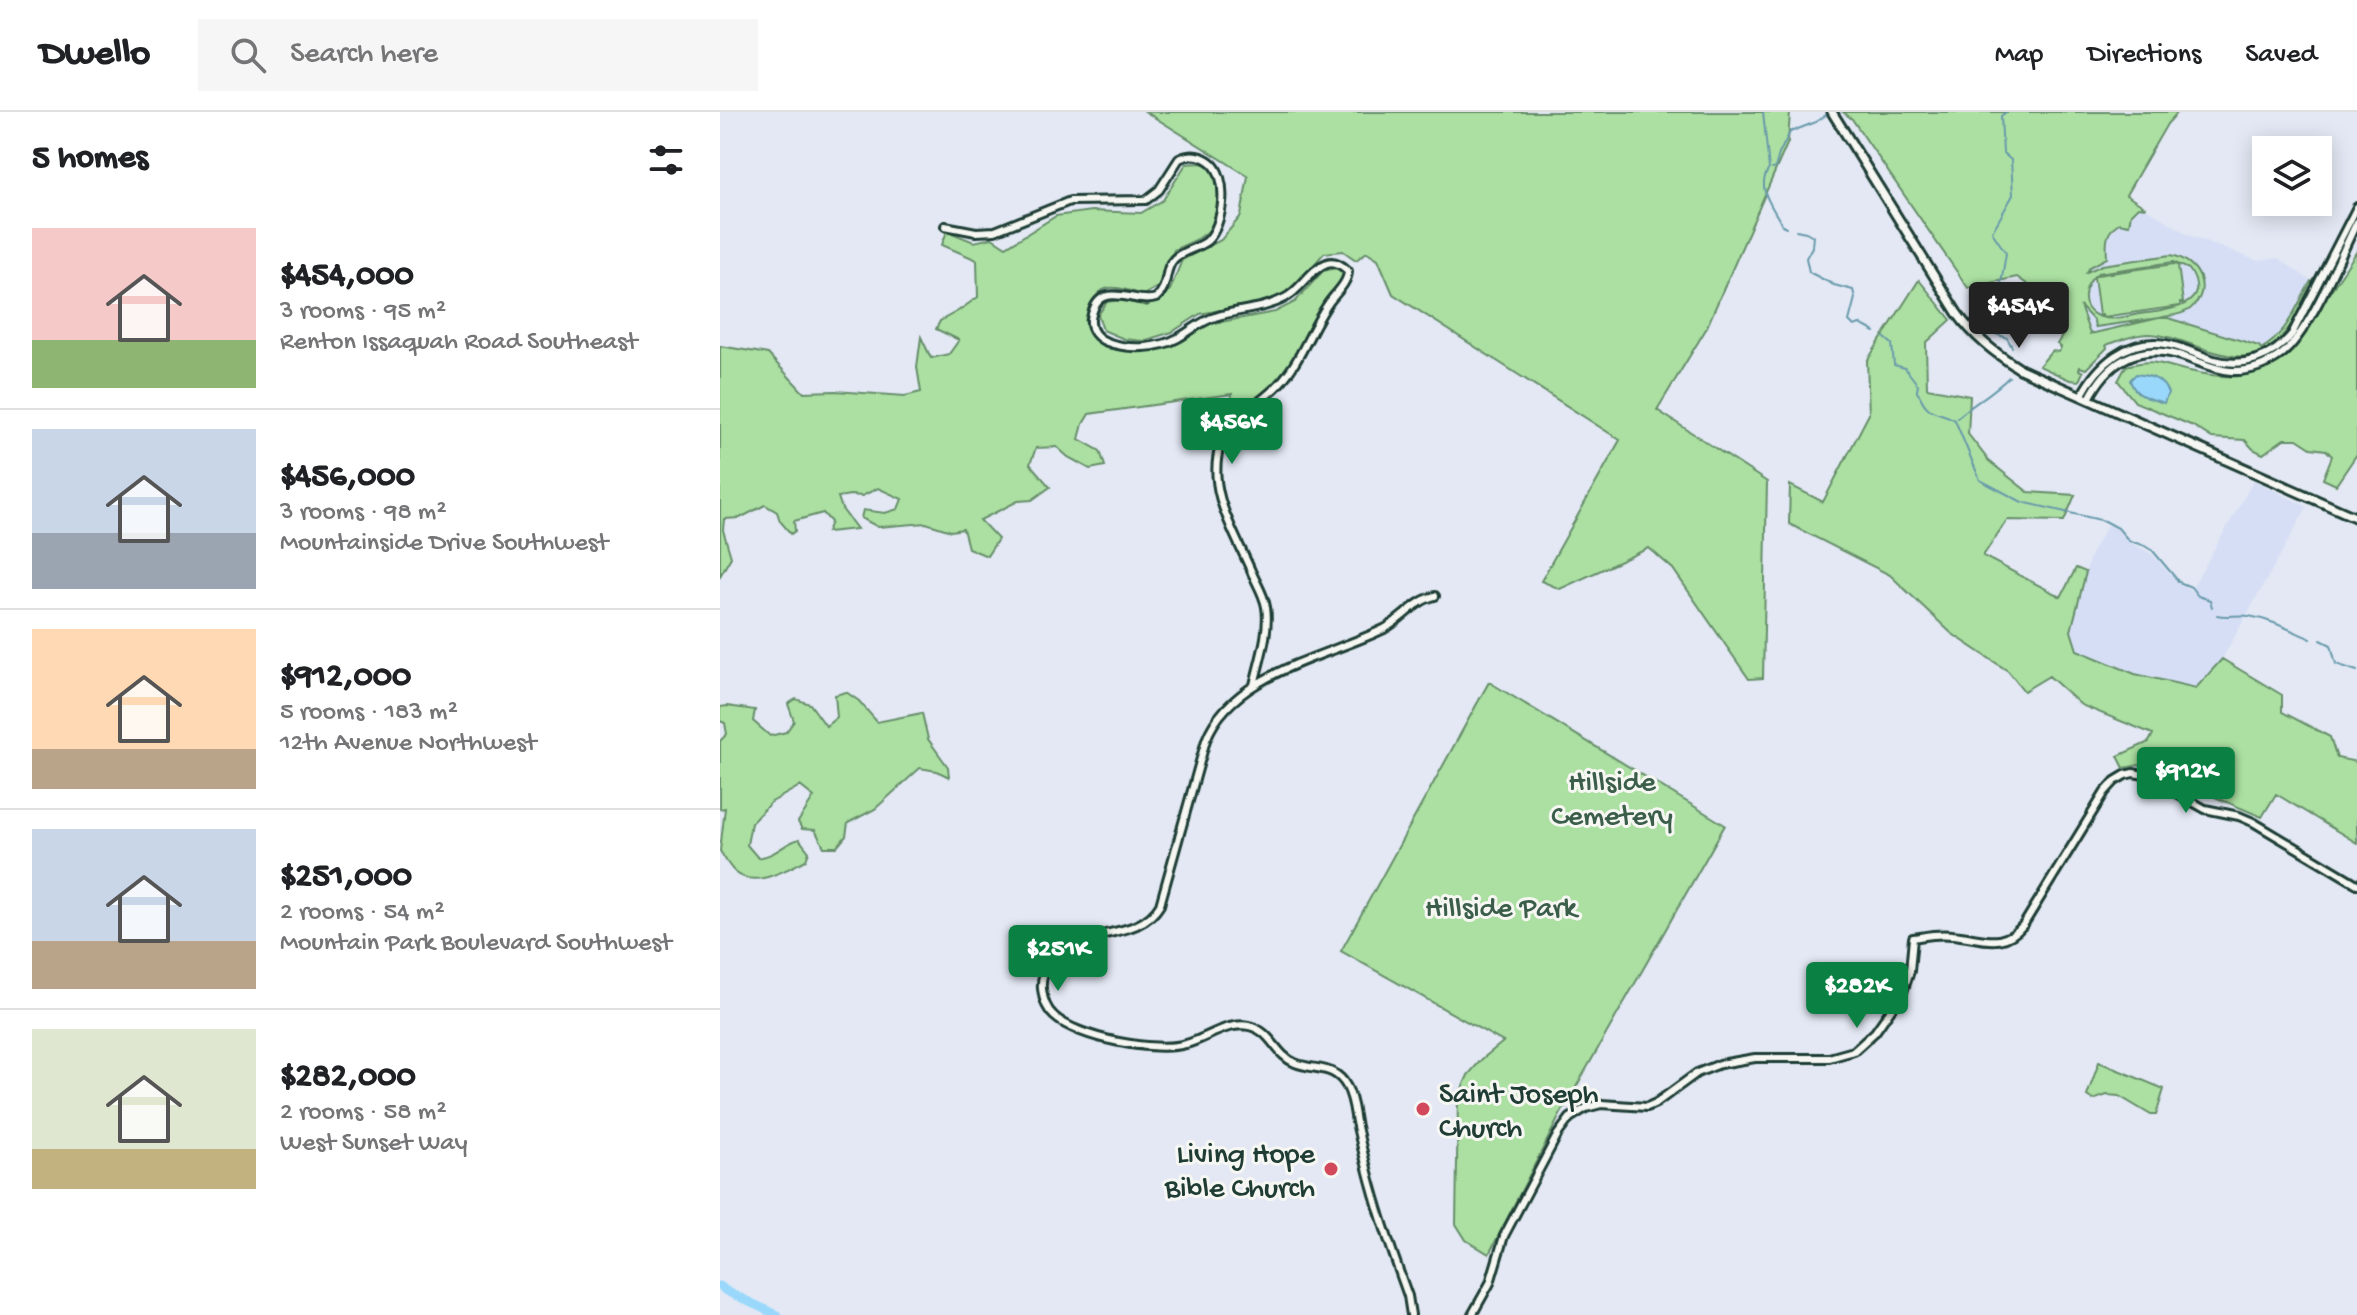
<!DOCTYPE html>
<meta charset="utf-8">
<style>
:root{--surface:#fff;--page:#f6f6f6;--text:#202124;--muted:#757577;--line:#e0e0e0;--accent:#0b8043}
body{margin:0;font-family:"Gochi Hand",sans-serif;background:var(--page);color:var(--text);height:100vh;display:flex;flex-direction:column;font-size:30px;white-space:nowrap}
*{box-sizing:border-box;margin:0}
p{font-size:26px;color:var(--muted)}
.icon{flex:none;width:44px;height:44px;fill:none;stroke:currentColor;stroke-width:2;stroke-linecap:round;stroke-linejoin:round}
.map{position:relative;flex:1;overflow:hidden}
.panel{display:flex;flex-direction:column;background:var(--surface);width:720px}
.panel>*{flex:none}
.buttons{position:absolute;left:1532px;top:24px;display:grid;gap:16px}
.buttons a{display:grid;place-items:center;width:80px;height:80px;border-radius:0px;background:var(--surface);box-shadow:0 4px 20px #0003;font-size:40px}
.price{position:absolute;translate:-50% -68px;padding:0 18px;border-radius:8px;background:var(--accent);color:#fff;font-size:26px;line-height:52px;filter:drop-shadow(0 2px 4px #0008)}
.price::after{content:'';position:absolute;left:50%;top:48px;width:24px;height:18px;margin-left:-12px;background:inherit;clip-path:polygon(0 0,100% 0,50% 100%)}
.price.current{background:#222;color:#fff}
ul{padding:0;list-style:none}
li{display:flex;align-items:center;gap:24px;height:200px;padding:0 32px}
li+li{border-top:2px solid var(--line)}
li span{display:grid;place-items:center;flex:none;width:224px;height:160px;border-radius:0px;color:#555}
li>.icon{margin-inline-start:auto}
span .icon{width:96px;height:96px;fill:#fffc;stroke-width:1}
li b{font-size:34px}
h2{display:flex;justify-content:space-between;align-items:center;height:96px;padding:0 32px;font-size:34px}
header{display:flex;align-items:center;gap:48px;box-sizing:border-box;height:112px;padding:0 40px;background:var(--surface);border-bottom:2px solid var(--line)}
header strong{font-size:38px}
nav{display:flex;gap:44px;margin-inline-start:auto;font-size:28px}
.search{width:560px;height:72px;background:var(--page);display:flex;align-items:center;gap:20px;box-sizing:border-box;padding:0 28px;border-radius:0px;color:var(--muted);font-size:30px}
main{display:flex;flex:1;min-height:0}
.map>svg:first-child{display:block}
</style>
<header>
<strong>Dwello</strong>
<div class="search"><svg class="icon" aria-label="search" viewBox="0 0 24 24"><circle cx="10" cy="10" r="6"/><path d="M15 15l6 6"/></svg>Search here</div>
<nav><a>Map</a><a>Directions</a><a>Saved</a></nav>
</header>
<main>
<section class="panel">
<h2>5 homes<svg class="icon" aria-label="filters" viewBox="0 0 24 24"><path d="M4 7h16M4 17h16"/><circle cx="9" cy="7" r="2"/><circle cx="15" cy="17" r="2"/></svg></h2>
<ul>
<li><span style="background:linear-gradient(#f6c9c9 70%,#8fb573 0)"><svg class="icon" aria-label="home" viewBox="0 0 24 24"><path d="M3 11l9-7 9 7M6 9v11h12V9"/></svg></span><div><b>$454,000</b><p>3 rooms · 95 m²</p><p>Renton Issaquah Road Southeast</p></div></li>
<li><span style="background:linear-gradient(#c9d6e8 65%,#9aa5b1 0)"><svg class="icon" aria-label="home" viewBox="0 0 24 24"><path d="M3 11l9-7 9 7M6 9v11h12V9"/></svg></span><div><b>$456,000</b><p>3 rooms · 98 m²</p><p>Mountainside Drive Southwest</p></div></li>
<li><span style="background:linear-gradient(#ffd9b3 75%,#b9a48a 0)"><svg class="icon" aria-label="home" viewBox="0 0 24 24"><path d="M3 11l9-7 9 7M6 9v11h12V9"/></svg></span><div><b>$912,000</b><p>5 rooms · 183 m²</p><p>12th Avenue Northwest</p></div></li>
<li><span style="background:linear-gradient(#c9d6e8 70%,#b9a48a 0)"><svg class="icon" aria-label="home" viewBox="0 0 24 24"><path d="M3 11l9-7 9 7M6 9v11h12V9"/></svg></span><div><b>$251,000</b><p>2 rooms · 54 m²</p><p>Mountain Park Boulevard Southwest</p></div></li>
<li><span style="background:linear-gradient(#dfe7d0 75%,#c2b280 0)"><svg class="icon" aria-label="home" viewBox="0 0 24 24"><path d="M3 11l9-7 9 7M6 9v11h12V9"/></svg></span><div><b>$282,000</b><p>2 rooms · 58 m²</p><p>West Sunset Way</p></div></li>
</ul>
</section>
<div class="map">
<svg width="1637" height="1203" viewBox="0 0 1637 1203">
<rect width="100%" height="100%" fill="#e3e8f4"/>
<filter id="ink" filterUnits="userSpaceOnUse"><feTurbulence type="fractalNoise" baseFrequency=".0125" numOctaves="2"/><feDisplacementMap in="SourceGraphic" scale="16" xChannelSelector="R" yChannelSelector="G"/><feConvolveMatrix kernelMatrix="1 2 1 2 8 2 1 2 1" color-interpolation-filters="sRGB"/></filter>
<g filter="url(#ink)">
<path fill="#d6def5" d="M 1418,95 L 1426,96 L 1469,123 L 1538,149 L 1558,146 L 1591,169 L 1563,218 L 1552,231 L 1540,237 L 1538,234 L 1448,206 L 1370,222 L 1360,194 L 1357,180 L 1391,116 Z
M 1534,368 L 1587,395 L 1502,547 L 1477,576 L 1415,562 L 1357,538 L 1351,519 L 1370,444 L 1388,412 L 1397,417 L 1408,430 L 1432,442 L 1459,472 L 1471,478 Z"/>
<path fill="#ace0a2" stroke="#668e6b" stroke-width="2" fill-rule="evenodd" d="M 426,0 L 1070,0 L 1068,30 L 986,217 L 937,298 L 1047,370 L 1043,566 L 1029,567 L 953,457 L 929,436 L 840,477 L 821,469 L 900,328 L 673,182 L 658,147 L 647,140 L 636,148 L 623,139 L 604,141 L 572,178 L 548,189 L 480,202 L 452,220 L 423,229 L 404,227 L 383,218 L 378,203 L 387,190 L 400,188 L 427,194 L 450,178 L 462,148 L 501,128 L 521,104 L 528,64 Z
M 1123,0 L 1458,0 L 1447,12 L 1406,83 L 1426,96 L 1418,95 L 1411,102 L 1409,113 L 1399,111 C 1385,120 1386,131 1387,146 L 1370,155 L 1367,160 L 1382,153 L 1451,143 C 1478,148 1494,178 1470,197 C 1461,204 1449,203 1439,206 L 1448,206 L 1539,234 L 1541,237 C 1566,224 1577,193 1591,169 L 1610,180 L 1637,139 L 1637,342 L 1616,373 L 1603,367 L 1612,344 L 1606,338 L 1591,336 L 1577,327 L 1564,327 L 1543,342 L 1533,337 L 1525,328 L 1492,326 L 1473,314 L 1415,290 L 1398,269 L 1406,254 C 1433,246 1440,252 1465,258 C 1482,262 1503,266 1520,264 C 1535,262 1565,247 1574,236 C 1587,220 1597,200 1607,184 L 1592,177 C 1582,194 1572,215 1558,229 C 1517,267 1472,223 1428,222 C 1414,222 1399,229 1386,233 L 1387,236 L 1366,257 L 1360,255 L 1359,258 L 1363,260 L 1359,269 L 1350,268 L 1319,254 L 1332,239 L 1339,240 L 1341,235 L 1337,232 L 1344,221 L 1327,213 L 1339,195 L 1297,165 L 1248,176 L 1132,7 ZM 1453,150 L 1469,157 C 1496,196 1442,199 1419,202 C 1407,204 1392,209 1381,205 C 1358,199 1362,172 1378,161 ZM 1360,194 L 1374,209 L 1375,215 L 1439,206 L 1370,222 Z
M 466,52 C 471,52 480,50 485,52 C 507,60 500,99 491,115 C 485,126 465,132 454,138 L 441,173 L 423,183 C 387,171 378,170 365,209 L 372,225 L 390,237 L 420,239 L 453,234 L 490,212 L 555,200 L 575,190 L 603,159 L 622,155 L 628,160 L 604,189 L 567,259 L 529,303 L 507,317 L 512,282 L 369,302 L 363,312 L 359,327 L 380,339 L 385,354 L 370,357 L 348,345 L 337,335 L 316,336 L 310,352 L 330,375 L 312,388 L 298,389 L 260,408 L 278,427 L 267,444 L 248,436 L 243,417 L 231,419 L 206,411 L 158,415 L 141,406 L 143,398 L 165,401 L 178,397 L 182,387 L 158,376 L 142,384 L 130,383 L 118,385 L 122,397 L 137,417 L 107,420 L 111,410 L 103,401 L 74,409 L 75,419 L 71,422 L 60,409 L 57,400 L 45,393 L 20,406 L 4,407 L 3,418 L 11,445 L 0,464 L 0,234 L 48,242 L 83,280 L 115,279 L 185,284 L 201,280 L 197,255 L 201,225 L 211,246 L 229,242 L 239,228 L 216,217 L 220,209 L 238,199 L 258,185 L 257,148 L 222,133 L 227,119 L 254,130 L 272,126 L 286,135 L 336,104 L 371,99 L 421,101 L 443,88 Z
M 1454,152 L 1458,153 L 1463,191 L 1460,191 L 1460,194 L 1383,205 L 1382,203 L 1379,203 L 1374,165 L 1377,163 Z
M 1199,168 L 1231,208 L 1206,231 L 1207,276 L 1250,284 L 1248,322 L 1269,349 L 1308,380 L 1355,383 L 1344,409 L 1287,408 L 1263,444 L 1341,485 L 1356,456 L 1366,460 L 1351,519 L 1357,538 L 1415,562 L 1476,576 L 1502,547 L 1562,583 L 1562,600 L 1610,625 L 1617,646 L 1637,650 L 1637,731 L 1556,682 L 1542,705 L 1419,653 L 1404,656 L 1398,644 L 1429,630 L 1433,622 L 1361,593 L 1329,564 L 1304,579 L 1288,559 L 1231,521 L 1170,463 L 1069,412 L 1070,373 L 1103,390 L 1149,302 L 1147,249 Z
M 769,570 L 1005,713 L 839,1005 L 769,1142 L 746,1128 L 736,1112 L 738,986 L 748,963 L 762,947 L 783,930 L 621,839 Z
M 126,580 L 139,589 L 157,610 L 202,601 L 208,627 L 228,655 L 229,665 L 217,659 L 200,656 L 155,697 L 128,711 L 126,724 L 117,735 L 104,735 L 95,718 L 82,717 L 78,710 L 94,685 L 80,674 L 50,691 L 31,711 L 27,733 L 38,746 C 59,742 61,733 79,727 L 89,740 L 86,748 C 66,758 35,777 15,760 C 9,755 4,745 0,739 L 5,696 L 0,697 L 0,629 L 7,622 L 5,611 L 0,609 L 0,595 L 7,594 L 35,598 L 33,609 L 50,624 L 66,620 L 74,609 L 68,592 L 76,587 L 90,592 L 106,614 L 117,605 L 115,583 Z
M 1379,950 L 1444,977 L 1436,1003 L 1431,1003 L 1399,984 L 1387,983 L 1373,988 L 1367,984 Z"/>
<path fill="#9ad8fb" stroke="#699aab" stroke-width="2" d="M 1416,262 C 1431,264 1442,266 1448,281 L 1444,291 C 1429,286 1415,285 1410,268 Z"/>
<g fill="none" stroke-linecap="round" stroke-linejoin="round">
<path stroke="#699aab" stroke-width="2" d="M 1043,0 L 1049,57 C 1035,76 1053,95 1062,113 L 1066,115
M 1286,0 L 1281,4 L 1283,41 L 1291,48 L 1293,83 L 1272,120 L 1286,141 L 1274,215 L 1276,222 L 1287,226 L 1292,235
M 1052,57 L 1055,56 L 1059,42 L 1070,20 L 1096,10 L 1106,3
M 1076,118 L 1086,120 L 1093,124 L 1092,135 L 1086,146 L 1089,160 L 1114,173 L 1133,178 L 1135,186 L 1129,209 L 1134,214 L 1140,212 L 1155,220
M 1164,225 L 1172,232 L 1174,253 L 1185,256 L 1198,273 C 1196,285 1196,276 1201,286 C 1209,304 1221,299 1235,308 L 1260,368 L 1302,390 L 1385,409 L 1398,416 L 1409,429 L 1423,433 L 1433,439 L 1459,470 L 1471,475 L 1478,484 L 1490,488 L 1492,495
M 1237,306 C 1254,291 1273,281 1289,265
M 1497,503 C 1507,506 1517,502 1529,504 C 1552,508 1570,518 1591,527
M 1601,528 L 1611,533 L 1616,552 L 1637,559"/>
<path stroke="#9ad8fb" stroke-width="9" d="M 0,1174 L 6,1179 L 57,1203"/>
<g stroke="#1f3d34" stroke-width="12">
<path id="tertiary" d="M 225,114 L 256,120 L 275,119 L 350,89 L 426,88 L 439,78 L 459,47 C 469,42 479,42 489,49 C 510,63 504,113 487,129 C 477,137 463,138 454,147 C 443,158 450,174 436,186 C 415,194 378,164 371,207 C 370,218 377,226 387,230 C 408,238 438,237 458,226 C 471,219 481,209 495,205 C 518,197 543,198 565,186 C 581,178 590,157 607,151 C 615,148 622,153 628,159 C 628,170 617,180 610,189 C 591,215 582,248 559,272 C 541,292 508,307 500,334 C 486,378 515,421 532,461 C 537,472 544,483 546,495 C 550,519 539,550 534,573
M 1361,284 C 1378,252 1407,226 1446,232 C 1463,235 1478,243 1494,248 C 1523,256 1553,246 1572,222 L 1637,95
M 1369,287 C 1387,251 1417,231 1458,243 C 1476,248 1493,258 1511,259 C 1529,260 1547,253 1562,242 C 1591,218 1619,146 1637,110
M 691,1203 L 688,1184 C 675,1148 662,1112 652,1075 C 646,1054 641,1032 636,1010 C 634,999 633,986 627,975 C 615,952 595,959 575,951 C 555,943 552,919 529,914 C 509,909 485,927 466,932 C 436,941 357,926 334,904 C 326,897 323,887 322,877 C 321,866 324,858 330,849 C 357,812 417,832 440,793 L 486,628 C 511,562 606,545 664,517 C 681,508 696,488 715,484
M 752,1203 L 770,1171 L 784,1124 L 838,1022 L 850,1006 L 866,996 L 881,992 L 927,995 L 936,991 L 977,961 L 1000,952 L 1035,946 L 1109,946 L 1134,939 L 1155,920 L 1183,880 L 1190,859 L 1193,826 C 1206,824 1218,821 1232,823 C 1261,825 1282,839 1304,812 L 1385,680 L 1395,669 L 1405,663 L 1413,661 L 1425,663 L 1485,697 L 1519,704 L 1533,710 L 1637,772"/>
</g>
<g stroke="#1f3d34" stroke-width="13">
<path id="secondary" d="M 1112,0 L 1237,201 C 1254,225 1275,241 1300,257 L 1637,406"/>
</g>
<use href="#tertiary" stroke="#f6f6f2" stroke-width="6"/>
<use href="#secondary" stroke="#f6f6f2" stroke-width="7"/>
</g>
</g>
<g fill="#d1495b" stroke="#f6f6f2" stroke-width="3">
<circle cx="703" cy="997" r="8"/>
<circle cx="611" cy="1057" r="8"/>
</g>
<g text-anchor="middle" stroke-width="6" stroke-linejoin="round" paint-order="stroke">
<g font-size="30" fill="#3b5e4a" stroke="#f6f6f2">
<text x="892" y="678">Hillside<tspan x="892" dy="34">Cemetery</tspan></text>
<text x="781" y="804">Hillside Park</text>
</g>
<g font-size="30" fill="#1f3d34" stroke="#f6f6f2" text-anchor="start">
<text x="719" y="990">Saint Joseph<tspan x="719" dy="34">Church</tspan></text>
<text x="595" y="1050" text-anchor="end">Living Hope<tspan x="595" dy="34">Bible Church</tspan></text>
</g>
</g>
</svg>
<div class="buttons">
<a><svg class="icon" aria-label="layers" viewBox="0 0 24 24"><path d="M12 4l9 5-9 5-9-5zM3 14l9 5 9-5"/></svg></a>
</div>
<b class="price current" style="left:1299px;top:238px">$454K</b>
<b class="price" style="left:512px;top:354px">$456K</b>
<b class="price" style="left:1466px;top:703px">$912K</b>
<b class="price" style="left:338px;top:881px">$251K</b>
<b class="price" style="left:1137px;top:918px">$282K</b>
</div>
</main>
